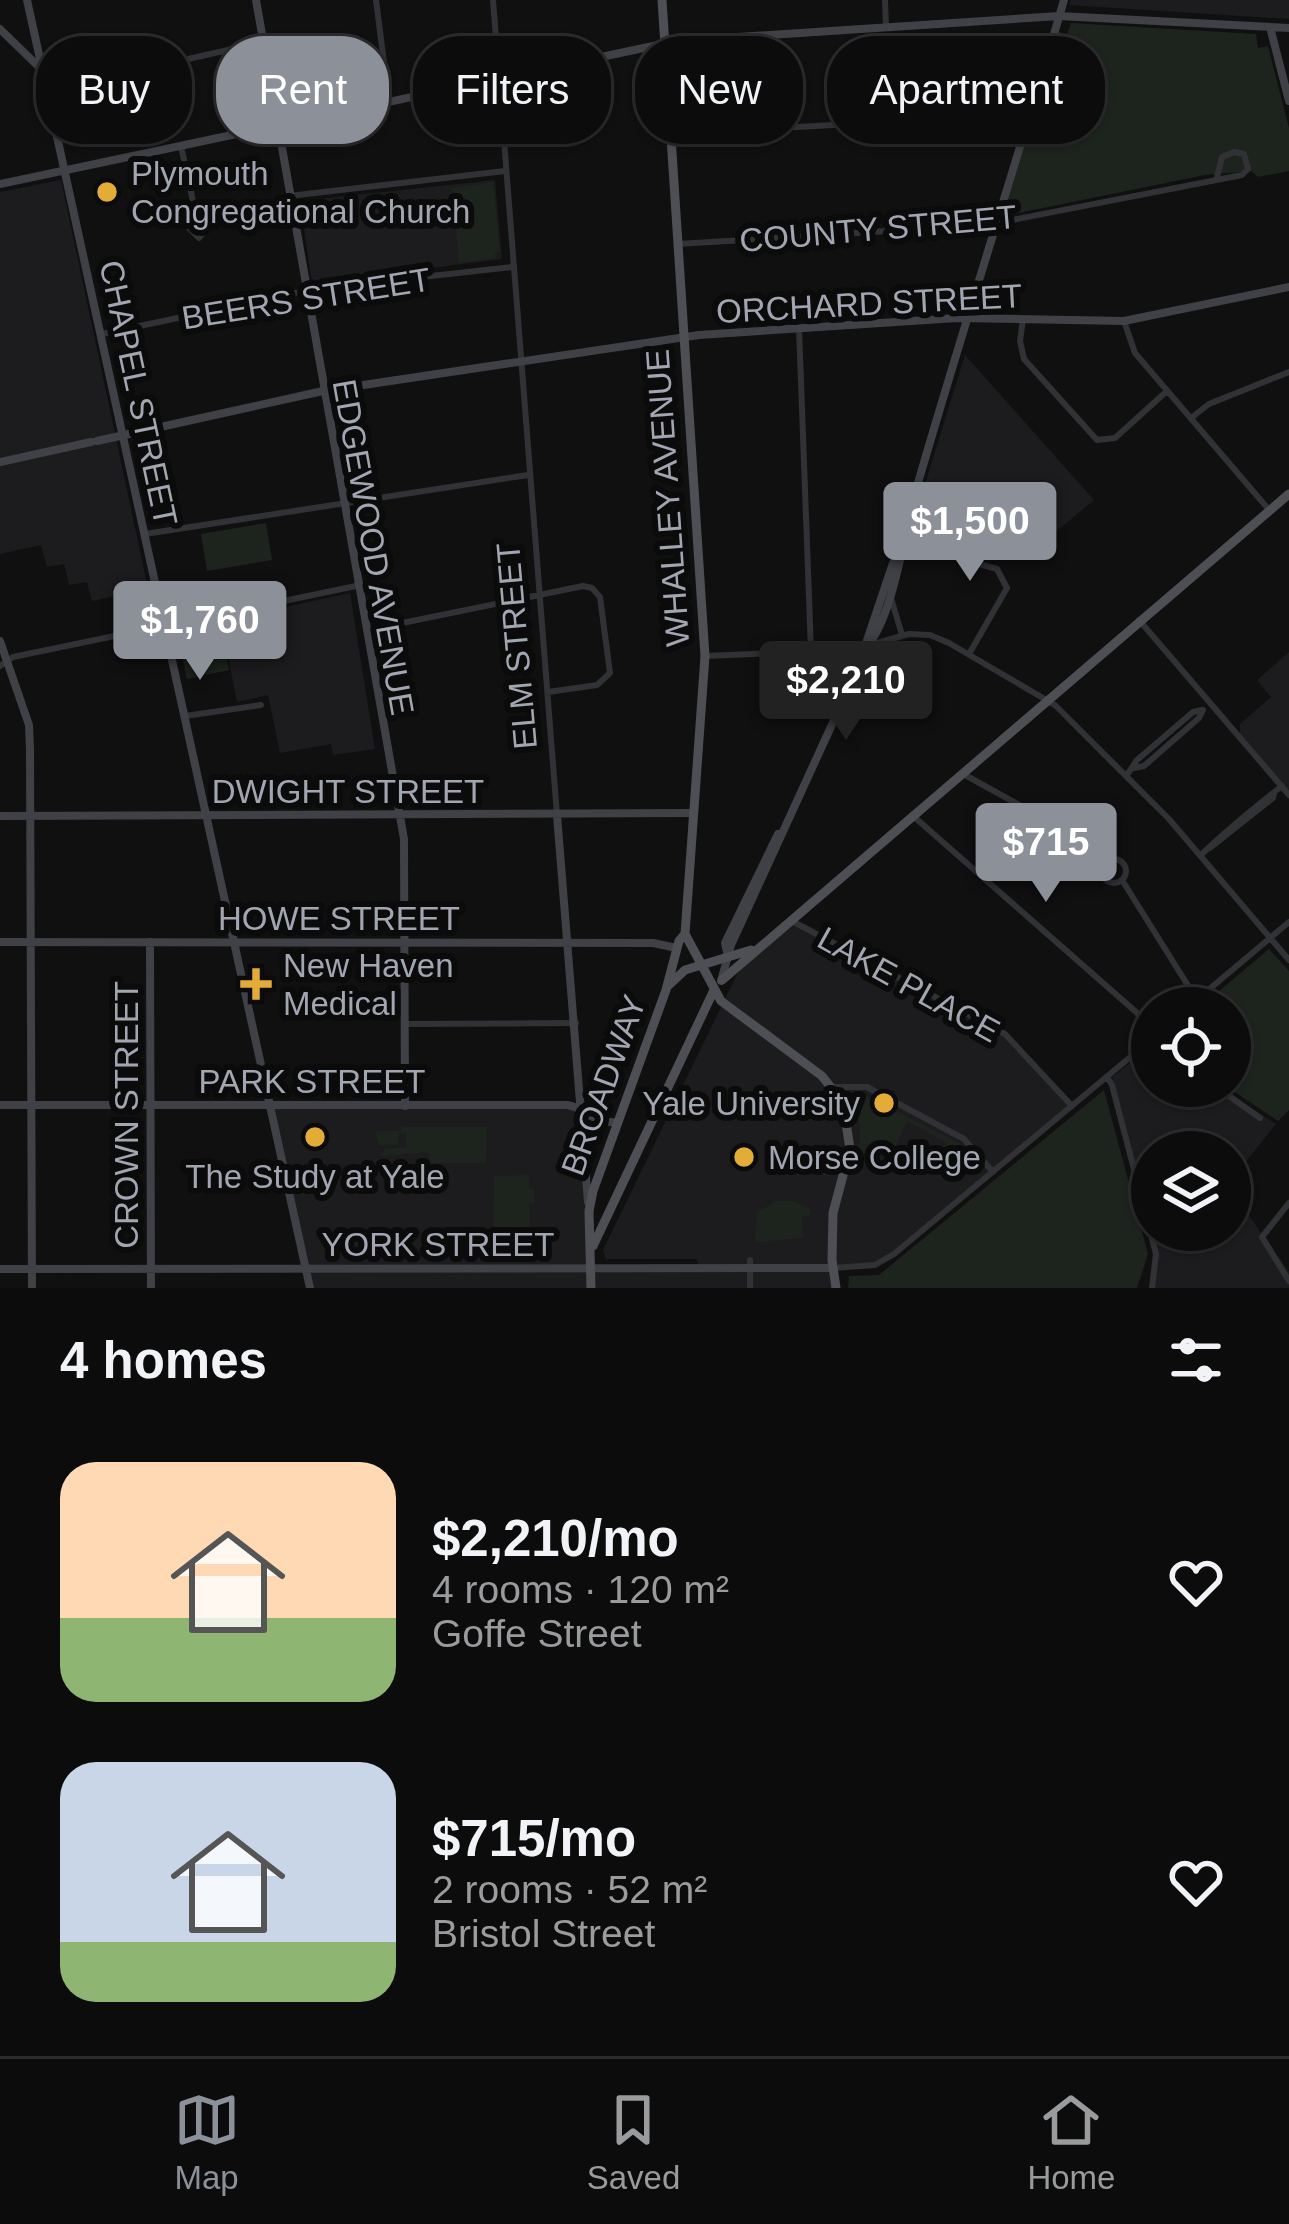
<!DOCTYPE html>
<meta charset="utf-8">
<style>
:root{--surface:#0c0c0d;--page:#151516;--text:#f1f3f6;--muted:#9a9b9d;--line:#2c2c2e;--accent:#8c9099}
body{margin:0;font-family:Helvetica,sans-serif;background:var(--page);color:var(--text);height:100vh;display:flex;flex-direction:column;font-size:45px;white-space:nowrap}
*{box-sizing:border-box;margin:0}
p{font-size:39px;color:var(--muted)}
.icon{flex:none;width:66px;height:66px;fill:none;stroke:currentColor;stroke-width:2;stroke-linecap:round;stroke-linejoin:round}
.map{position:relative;height:1288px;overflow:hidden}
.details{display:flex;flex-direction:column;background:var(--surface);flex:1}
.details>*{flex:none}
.guide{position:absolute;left:36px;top:36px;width:1218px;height:108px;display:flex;gap:24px}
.buttons{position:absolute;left:1131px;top:987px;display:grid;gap:24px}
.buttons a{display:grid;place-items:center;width:120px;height:120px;border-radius:50%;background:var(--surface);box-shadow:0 3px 9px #0004,0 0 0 3px var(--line);font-size:60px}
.price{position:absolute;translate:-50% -102px;padding:0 27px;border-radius:12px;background:var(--accent);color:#fff;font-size:39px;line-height:78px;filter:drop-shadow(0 3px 6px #0008)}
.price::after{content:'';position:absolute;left:50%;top:72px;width:36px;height:27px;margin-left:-18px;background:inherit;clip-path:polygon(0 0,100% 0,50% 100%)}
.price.current{background:#222;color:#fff}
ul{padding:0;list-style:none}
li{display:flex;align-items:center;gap:36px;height:300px;padding:0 60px}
li span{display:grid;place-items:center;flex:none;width:336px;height:240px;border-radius:36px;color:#555}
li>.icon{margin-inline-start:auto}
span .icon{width:144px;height:144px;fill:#fffc;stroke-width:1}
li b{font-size:51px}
h2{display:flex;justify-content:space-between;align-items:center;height:144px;padding:0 60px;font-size:51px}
.pill{padding:0 42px;border-radius:48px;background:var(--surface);box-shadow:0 3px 9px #0004,0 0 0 3px var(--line);font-size:42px;line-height:108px}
.pill.current{background:var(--accent);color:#fff}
.dock{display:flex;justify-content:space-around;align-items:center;height:168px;border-top:3px solid var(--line);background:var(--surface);font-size:33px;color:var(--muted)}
.dock a{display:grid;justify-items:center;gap:6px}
.dock .current{color:var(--accent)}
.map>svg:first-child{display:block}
</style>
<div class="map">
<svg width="1289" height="1288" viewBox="0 0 1289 1288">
<rect width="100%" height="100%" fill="#101011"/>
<path fill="#1c1c1e" d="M 1071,0 L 1289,0 L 1289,19 L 1069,5 Z
M 61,180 L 148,589 L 92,601 L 87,582 L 69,585 L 64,564 L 47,567 L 41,545 L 0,554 L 0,192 Z
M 495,180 L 502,259 L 312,283 L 300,201 Z
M 965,355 L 1094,500 L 1038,547 L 931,515 L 921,497 Z
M 350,593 L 375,749 L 333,755 L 331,744 L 280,753 L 268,695 L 237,702 L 221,621 Z
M 1289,652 L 1289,795 L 1240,737 L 1240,724 L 1271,697 L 1257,680 Z
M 790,920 L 1005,1034 L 1072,1106 L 894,1254 L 875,1265 L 833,1268 L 836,1288 L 310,1288 L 271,1106 L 578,1108 L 591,1267 L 698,1267 L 697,1259 L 606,1259 L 603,1250 L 741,966 Z
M 1152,1046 L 1152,1086 L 1218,1086 L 1276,1124 L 1230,1182 L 1230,1152 L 1152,1152 L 1152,1230 L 1230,1230 L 1230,1189 L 1289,1272 L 1289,1288 L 1148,1288 L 1157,1266 L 1155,1251 L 1112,1077 Z"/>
<path fill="#1d231d" d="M 1071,23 L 1256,34 L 1258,48 L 1268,46 L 1289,128 L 1289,171 L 1258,177 L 1251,171 L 1205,175 L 1014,214 L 1006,207 L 1059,32 L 1067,34 Z
M 493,182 L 500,252 L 495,253 L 495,258 L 459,263 L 452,188 Z
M 266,523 L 272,560 L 207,571 L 201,534 Z
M 220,622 L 229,670 L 187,679 L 177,631 Z
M 1269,949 L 1289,971 L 1289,1110 L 1278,1121 L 1226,1086 L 1230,1086 L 1230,1008 L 1199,1008 Z
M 1104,1090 L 1148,1254 L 1137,1288 L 848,1288 L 849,1276 L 879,1275 Z
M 863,1094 L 959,1143 L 970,1156 L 962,1164 L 942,1140 L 907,1121 L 891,1156 L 859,1153 L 860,1128 L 855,1103 Z
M 402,1127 L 487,1127 L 486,1163 L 430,1163 L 429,1152 L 381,1156 L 385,1149 L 406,1147 L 406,1133 L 398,1134 L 398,1145 L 379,1145 L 375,1131 L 401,1131 Z
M 529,1175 L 529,1188 L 534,1189 L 534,1203 L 529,1204 L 531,1238 L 493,1239 L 494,1176 Z
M 775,1201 L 793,1201 L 810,1209 L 810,1215 L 802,1217 L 803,1238 L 755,1242 L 757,1213 Z"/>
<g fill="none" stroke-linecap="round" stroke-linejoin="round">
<path stroke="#313236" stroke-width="6" d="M 376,0 L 389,102
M 493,0 L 557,815
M 885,0 L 886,27
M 47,91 L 263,42
M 671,134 L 1029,114
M 181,146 L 197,220 L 207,228 L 199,238 L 189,228 L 197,220
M 289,196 L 505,171
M 678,244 L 987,225 L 1242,175 L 1248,169 L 1244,154 L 1234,152 L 1222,157 L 1217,177
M 1023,319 L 1020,341 L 1024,359 L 1097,440 L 1115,438 L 1167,391
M 1124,321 L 1135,353 L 1270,511
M 799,328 L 811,651
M 102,334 L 314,289 L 512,267
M 1191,418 L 1209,404 L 1289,372
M 145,534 L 528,475
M 905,543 L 997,569 L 1007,588 L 969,654
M 891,598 L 902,635
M 1139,620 L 1289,795
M 368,630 L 583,586 L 592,588 L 600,597 L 610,673 L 597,685 L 548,692
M 706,656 L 852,650 L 909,634 L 930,635 L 949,643 L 1055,705 L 1169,819 L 1289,960
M 0,666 L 13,657 L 356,586
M 185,716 L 261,705
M 1134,768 L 1144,766 L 1199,718 L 1203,710
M 965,775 L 1070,833 L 1106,863
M 1127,775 L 1137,760 L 1193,712 L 1202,710
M 912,815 L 1152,1026
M 1210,848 L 1273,798 L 1274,793
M 1201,855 C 1227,830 1254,808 1282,786
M1102 871a12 12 0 1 1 24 0a12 12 0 1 1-24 0Z
M 1122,880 L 1197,1000
M 790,920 L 1005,1034 L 1072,1106
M 1187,1008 L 1289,922
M 405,1024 L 576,1023
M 1107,1077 L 1112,1085 L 1156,1254 L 1152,1288
M 1215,1086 L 1260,1118
M 833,1087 L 867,1087 L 964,1139 L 993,1172
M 1289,1203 L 1262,1237 L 1289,1281
M 750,1260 L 750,1264
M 833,1268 L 875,1265 L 894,1254 L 1152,1039
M 750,1273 L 750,1288"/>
<path stroke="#3f4146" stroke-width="8" d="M 27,0 L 310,1288
M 256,0 L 404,839 L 405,1106
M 1270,27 L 1289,101
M 0,29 L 41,69
M 0,184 L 677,41 L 1059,16 L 1289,28
M 97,441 L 323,391 L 699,335 L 957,318 L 1124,321 L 1289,287
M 0,462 L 91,442
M 0,641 L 29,725 L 30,749 L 32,1288
M 866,647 C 894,618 905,526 918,483 C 965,321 1017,162 1064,0
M 557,815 L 588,1202
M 0,816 L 694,813
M 0,942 L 653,943 L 677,948
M 150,942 L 151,1288
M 728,956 L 725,943 L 778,834
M 721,981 L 731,945 L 857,670 L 893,563
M 0,1105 L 567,1105 C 588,1108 590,1124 618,1122
M 0,1269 L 833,1268"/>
<path stroke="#4e4f55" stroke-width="9" d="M 685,934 L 721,1001 L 822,1076 L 843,1103 L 850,1149 L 833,1213 L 832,1260 L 836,1288
M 722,980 L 1289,494
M 669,985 L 685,970 L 751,950
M 593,1246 L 714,990
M 591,1288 L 589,1211 L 593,1191 L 666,990 L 679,941 L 685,934 L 705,656 L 662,0"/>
</g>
<g fill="#e2ac37" stroke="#0b0b0c" stroke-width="4.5">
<circle cx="107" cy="192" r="12"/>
<path d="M250 966h12v12h12v12h-12v12h-12v-12h-12v-12h12z"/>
<circle cx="884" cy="1103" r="12"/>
<circle cx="315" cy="1137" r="12"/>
<circle cx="744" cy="1157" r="12"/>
</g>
<g text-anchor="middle" stroke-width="12" stroke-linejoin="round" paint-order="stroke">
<g font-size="33" fill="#a2a6b1" stroke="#0b0b0c" text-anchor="start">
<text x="131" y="185">Plymouth<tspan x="131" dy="38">Congregational Church</tspan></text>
<text x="283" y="977">New Haven<tspan x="283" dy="38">Medical</tspan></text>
<text x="860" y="1115" text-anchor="end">Yale University</text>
<text x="768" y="1169">Morse College</text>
<text x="315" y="1188" text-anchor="middle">The Study at Yale</text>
</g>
<g font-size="33" fill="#a2a6b1" stroke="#0b0b0c">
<text transform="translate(878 228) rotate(-5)" y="12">COUNTY STREET</text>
<text transform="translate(306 298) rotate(-9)" y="12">BEERS STREET</text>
<text transform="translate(869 303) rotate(-3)" y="12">ORCHARD STREET</text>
<text transform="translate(139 393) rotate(78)" y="12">CHAPEL STREET</text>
<text transform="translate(667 498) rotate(-94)" y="12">WHALLEY AVENUE</text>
<text transform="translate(374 547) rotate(80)" y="12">EDGEWOOD AVENUE</text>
<text transform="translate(516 646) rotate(-95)" y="12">ELM STREET</text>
<text x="348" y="803">DWIGHT STREET</text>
<text x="339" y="930">HOWE STREET</text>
<text transform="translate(909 984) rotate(29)" y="12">LAKE PLACE</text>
<text x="312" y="1093">PARK STREET</text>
<text transform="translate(603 1085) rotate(-70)" y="12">BROADWAY</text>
<text transform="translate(126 1115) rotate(-90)" y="12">CROWN STREET</text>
<text x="438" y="1256">YORK STREET</text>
</g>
</g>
</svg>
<div class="buttons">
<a><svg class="icon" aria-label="locate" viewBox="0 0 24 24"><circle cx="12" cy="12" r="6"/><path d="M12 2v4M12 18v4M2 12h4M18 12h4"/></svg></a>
<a><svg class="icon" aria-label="layers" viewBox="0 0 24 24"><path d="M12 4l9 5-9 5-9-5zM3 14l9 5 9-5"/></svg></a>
</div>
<b class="price" style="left:970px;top:584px">$1,500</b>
<b class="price" style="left:200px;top:683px">$1,760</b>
<b class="price current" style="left:846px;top:743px">$2,210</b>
<b class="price" style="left:1046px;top:905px">$715</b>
<div class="guide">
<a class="pill">Buy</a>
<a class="pill current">Rent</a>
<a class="pill">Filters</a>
<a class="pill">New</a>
<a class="pill">Apartment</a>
</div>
</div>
<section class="details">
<h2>4 homes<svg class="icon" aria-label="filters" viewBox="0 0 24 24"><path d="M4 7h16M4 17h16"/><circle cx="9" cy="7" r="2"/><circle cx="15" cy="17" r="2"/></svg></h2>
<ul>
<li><span style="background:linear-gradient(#ffd9b3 65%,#8fb573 0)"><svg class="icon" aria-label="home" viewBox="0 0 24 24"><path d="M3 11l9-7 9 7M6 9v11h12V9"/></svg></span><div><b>$2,210/mo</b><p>4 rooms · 120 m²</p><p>Goffe Street</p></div><svg class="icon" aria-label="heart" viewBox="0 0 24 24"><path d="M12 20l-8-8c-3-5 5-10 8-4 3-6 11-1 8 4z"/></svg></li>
<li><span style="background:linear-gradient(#c9d6e8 75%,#8fb573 0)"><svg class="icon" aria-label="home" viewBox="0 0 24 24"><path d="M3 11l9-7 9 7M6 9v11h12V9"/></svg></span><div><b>$715/mo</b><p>2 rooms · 52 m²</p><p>Bristol Street</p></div><svg class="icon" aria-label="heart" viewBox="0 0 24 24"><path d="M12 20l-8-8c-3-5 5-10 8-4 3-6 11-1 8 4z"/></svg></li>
</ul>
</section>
<nav class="dock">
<a class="current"><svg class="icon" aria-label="map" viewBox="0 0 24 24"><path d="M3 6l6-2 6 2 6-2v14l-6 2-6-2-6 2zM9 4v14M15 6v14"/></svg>Map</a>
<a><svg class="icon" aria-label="saved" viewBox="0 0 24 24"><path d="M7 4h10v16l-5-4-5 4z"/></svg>Saved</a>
<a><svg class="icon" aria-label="home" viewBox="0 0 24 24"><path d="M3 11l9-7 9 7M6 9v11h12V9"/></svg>Home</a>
</nav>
